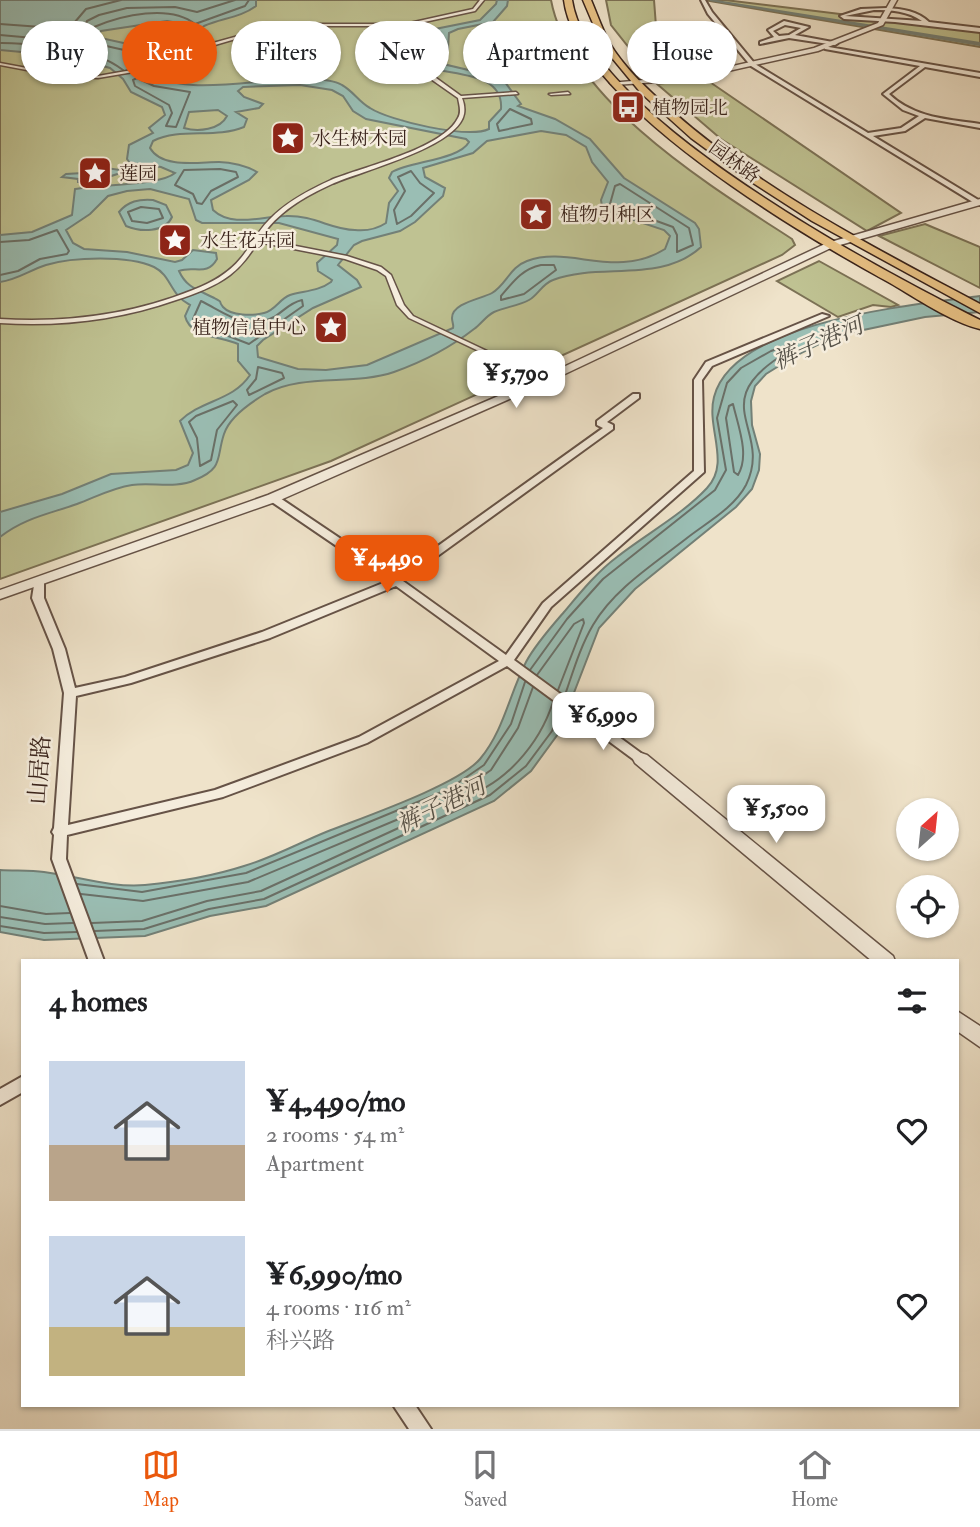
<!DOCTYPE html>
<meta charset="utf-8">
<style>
:root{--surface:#fff;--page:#f2f2f2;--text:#202124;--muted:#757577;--line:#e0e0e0;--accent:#ea580c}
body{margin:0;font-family:"IM FELL Double Pica","Noto Serif SC",serif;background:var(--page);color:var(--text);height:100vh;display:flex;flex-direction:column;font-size:26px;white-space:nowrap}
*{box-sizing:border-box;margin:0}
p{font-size:23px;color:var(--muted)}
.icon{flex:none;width:38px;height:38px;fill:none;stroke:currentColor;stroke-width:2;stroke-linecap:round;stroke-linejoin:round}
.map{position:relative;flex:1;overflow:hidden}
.details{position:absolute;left:21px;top:959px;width:938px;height:448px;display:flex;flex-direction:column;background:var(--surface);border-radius:0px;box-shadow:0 2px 5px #0004}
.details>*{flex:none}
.banner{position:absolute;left:21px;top:21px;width:938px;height:63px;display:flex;gap:14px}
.needle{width:46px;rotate:27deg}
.tools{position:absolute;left:896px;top:798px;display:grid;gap:14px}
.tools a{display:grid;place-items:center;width:63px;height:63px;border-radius:50%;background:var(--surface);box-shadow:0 2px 5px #0004;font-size:35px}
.price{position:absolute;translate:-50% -60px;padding:0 16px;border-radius:14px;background:#fff;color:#222;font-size:23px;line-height:46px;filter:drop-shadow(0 2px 4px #0008)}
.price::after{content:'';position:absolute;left:50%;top:42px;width:21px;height:16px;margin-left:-10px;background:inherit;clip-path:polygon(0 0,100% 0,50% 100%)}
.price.current{background:var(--accent);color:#fff}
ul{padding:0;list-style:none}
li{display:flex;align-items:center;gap:21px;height:175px;padding:0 28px}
li span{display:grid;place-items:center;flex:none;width:196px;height:140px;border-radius:0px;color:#555}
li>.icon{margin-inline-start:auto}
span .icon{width:84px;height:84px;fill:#fffc;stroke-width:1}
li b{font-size:30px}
h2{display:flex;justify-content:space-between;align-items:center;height:84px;padding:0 28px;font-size:30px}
.chip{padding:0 24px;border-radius:32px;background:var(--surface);box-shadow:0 2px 5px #0004;font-size:24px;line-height:63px}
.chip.current{background:var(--accent);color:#fff}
.tab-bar{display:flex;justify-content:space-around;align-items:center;height:98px;border-top:2px solid var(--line);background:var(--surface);font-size:19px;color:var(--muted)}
.tab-bar a{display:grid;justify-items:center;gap:4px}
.tab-bar .current{color:var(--accent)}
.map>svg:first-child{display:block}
</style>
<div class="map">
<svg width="980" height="1429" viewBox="0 0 980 1429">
<rect width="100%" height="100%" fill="#efe3ca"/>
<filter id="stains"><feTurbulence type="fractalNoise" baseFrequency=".00286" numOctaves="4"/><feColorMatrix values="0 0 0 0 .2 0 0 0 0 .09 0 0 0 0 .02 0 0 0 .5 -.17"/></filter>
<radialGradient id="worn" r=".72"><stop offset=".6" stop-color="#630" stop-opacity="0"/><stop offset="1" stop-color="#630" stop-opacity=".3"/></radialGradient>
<path fill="#bfc292" stroke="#7c7256" stroke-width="2" d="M 0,0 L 551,0 C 570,101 712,187 792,239 L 795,245 L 782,255 L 331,461 L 0,579 Z
M 606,0 L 654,0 L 656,26 L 696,75 L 653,78 L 611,25 Z
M 704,0 L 725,0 L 980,31 L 980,47 Z
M 704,78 L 901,213 L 867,231 L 721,139 L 657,84 Z
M 925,224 L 980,247 L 980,288 L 879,236 Z
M 819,261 L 898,305 L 891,307 L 873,305 L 838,317 L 777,281 Z"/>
<path fill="#9abeb4" stroke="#738077" stroke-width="2" fill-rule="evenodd" d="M 0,0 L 256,0 L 256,6 C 240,18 221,18 204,26 C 194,32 196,43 182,49 C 167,55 148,54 136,66 L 137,69 C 184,99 253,78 305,79 C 315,79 334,80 342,85 C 353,91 359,102 370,108 C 390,121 468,139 489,129 L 489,122 L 501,109 C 504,69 446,77 422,65 L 423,59 L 417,53 L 414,42 L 420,35 L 435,29 L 480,20 L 496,4 L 497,0 L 508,0 L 507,6 L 493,22 L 458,29 L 449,33 L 448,49 L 439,63 L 502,78 L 521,104 L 518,106 L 555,119 L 590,139 L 624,178 L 695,223 L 699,229 L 701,247 C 661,284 599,262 553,280 C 542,284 538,295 529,300 C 518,306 505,307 494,312 C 486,316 481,324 474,329 C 451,347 422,362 394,372 C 353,386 303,373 265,394 C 250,403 229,418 224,434 C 216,458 224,468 195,480 C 176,489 152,482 132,485 C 112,488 96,497 77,504 C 49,514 24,518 0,537 L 0,512 L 62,494 L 111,474 L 176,470 L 188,465 L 193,453 L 180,421 C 201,400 233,401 250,375 L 238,361 L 238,344 C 221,336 190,338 185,316 L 190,305 C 169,294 172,276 154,267 C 128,255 72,257 46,265 C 30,270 17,280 0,282 L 0,235 L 32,232 L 72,215 L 75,189 C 99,184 160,186 175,173 L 161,167 L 130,163 L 127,159 L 129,145 L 153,133 L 149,128 L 165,115 L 162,107 L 131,92 L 123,79 L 110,68 L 65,56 L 0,50 ZM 167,21 L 184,24 L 179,34 L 176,46 L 161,51 L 141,51 L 128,44 L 96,37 L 101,31 ZM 300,85 L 332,90 L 343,96 L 353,111 L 366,119 L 466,139 L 469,142 C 459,160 411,161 392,172 L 389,178 L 398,191 L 389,203 L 386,223 C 377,229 366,231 355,230 C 332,230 314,215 286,216 C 262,216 232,228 213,210 L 211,200 L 249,180 L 257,172 C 247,166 231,162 219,162 C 199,162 162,169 150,148 L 153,141 C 180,127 215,139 244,127 L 247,119 L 236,112 L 259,108 L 263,104 L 244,97 L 238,91 L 243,87 ZM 218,110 L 227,116 C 220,130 198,132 184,128 L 189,112 ZM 541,131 L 566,135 L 586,147 L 592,162 L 608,182 L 601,200 L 602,206 L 613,213 L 664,230 L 670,236 L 665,249 C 615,280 570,245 527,261 C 510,267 506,285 492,293 C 481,299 452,303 452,318 C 452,322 454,325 453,328 L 367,365 L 326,370 L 298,369 L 258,357 L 257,346 L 263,340 L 313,308 L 361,287 L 357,280 L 338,265 L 354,245 L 362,241 L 400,231 L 415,222 L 443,196 L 445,188 L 425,177 L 423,168 L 473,153 L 487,141 ZM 150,189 L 189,199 L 196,220 L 202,223 L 279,223 L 338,239 L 337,245 L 317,263 L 318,271 L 332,280 L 331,282 C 319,291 304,291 290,295 C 279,299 276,310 264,313 C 253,316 231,316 223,307 C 217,300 224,303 216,299 C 200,290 187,289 179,271 C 194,265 207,277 217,259 L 216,253 L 193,250 L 182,260 L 175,262 L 127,252 L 84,249 L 73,243 L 66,230 L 90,214 L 108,196 L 127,191 Z
M 710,0 L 980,43 L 980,45 Z
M 92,166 L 127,171 C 113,175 94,183 78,182 L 78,179 L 62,177 L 66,174 L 83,173 Z
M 153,200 L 166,205 L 172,217 C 165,233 140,232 126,226 L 119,212 C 128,201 139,199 153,200 Z
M 980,296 L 980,312 L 925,317 L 835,336 L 795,356 L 766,374 L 755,386 L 751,401 L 752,425 L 760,454 L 759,470 L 752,489 L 736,507 L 635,589 L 599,628 L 558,734 L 531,771 L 494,801 L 266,906 L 210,916 L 145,936 L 44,940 L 0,932 L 0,870 C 15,871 30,870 44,872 C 77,876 111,888 145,885 C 177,882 213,876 244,866 C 272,858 299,843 326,832 C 361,818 458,785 480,759 C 504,730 509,695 526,662 C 535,645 551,627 564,612 C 580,593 597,572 617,557 C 646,534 682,515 707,488 C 731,463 706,428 714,397 C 734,320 915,305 980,296 Z"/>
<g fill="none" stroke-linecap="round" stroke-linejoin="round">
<path stroke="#6a7068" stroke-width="2" d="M 0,24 L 69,29 L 86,9 L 121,0
M 0,35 L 78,42 L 87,21 L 99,15 L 127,8 L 175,7 L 197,12 L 235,0
M 0,43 C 39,44 91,45 123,70
M 128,69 L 132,55 L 124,50 L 93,43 L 89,35 L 94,27 C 122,15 170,4 195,24 L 245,6 L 249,0
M 137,78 L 154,86 L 190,92 L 176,127 L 166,126 L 172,113 L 169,105 L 135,86 L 133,80 Z
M 510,109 L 531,119 L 532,124 L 499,131 L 497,124 Z
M 220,169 L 236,172 L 238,177 L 211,191 L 202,204 L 197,203 L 193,194 L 175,185 L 184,170 Z
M 411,171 L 420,183 L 434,193 L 411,216 L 397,224 L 394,210 L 405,191 L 398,177 Z
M 620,184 L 689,228 L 693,245 L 677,252 L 677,235 L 673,227 L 610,204 L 615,186 Z
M 141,207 L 159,209 L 163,218 L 147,223 L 132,221 L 128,212 Z
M 0,242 L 29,240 L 57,230 L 69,251 L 67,254 L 40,259 L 18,271 L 0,275
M 541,265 L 554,265 L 556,270 L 524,294 L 501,300 L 501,296 C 513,282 522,269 541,265 Z
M 302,300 L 303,306 L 249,344 L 205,327 L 193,319 L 201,301 C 224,312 246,332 274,317 C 284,311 289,303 302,300 Z
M 258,367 L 282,373 L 284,378 L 249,395 L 247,390 L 256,379 Z
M 233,401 L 237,405 L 217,430 L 211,460 L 200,466 L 197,438 L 189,422 L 196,416 Z
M 733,404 C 738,426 750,455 738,475 L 734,472 L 726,418 L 729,406 Z
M 530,670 L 567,619 L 603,579 L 715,490 L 726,470 L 717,418 L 727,383 L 741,368 L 771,351 L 789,345 L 789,351 C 701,403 774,428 746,485 C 734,508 706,523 687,538 C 654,564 614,589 593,625 C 580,647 573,672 565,695
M 537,675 L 574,624 L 583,619 L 584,623 L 558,690
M 533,687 L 518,728 L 491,770 L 461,791 L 461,797 C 504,787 540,743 553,702
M 77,884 L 142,892 L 246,873 L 449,789 L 484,765 L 511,724 L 525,682
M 81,894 L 143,901 L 248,882 L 413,813 L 417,815 L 416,820 L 261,891 L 207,901 L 142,921 L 92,923
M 0,906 L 46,914 L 70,913
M 0,917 L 45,924 L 73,923
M 0,926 L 44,933 L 77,932
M 95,931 L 144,929 L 209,909 L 264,899 L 490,795 L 526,766 L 552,731 L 561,708"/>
<g stroke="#665347" stroke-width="3">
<path id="pedestrian" d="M 480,0 L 484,0 L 475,11 L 406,26 L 384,41 L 383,48 L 391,59 L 432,75 L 461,96 L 516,92 L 518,94 L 462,98 C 464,103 465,109 464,114 C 458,147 361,171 332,184 C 304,197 277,212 260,239 L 347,256 L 381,267 L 391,275 L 404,305 L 413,316 L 546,379 L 546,381 L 542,381 L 409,318 L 397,305 L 386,276 L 377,270 L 345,259 L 258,242 C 250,254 242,266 230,275 C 214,287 195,294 176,300 C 119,320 61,327 0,323 L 0,319 C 66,323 131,315 193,290 C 211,283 228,274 241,258 C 251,246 258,231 269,220 C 286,202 309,190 331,180 C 362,167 443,149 458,118 C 462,112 459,104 458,98 L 428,77 L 387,61 L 379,48 L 380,41 L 401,26 L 313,26 L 263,31 L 215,45 L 169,66 L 98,78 L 64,77 L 0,65 L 0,63 L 64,75 L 98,76 L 166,64 L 213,43 L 263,29 L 313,24 L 405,24 L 473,9 Z
M 568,92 L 570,94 L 551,95 L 549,94 Z"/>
</g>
<g stroke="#665347" stroke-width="4">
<path id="minor" d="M 701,0 L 705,0 L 712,12 L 755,64 L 868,133 L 901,128 L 919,116 L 903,110 L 883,94 L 920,66 L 825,49 L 823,46 L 980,73 L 980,77 L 925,67 L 889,94 C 914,118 947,119 980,124 L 980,128 L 925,118 L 905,131 L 873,136 L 980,201 L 980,205 L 976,204 L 751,66 L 708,14 Z
M 887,8 C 903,9 917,11 929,22 L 980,28 L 980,32 L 895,22 L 844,19 L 840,16 L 861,9 ZM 874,10 C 891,10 908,11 922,21 L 845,16 Z
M 784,21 L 809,27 L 795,35 L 838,43 L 835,45 L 789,38 L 760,44 L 760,42 L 774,37 L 768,30 ZM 785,25 L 801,28 L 789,35 L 779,36 L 773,31 Z
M 822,314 L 829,316 L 712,366 L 702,380 L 704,472 L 551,607 L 514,660 L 645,756 L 647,759 L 645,762 L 637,762 L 507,666 L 367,743 L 223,797 L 67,835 L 66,859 L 104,961 L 89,961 L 52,859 L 54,835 L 52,832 L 54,828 L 64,693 L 53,649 L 32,598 L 35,579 L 39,578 L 44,581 L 44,598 L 65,649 L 75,688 L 125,677 L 262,632 L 388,581 L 269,500 L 269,496 L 277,496 L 396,576 L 603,428 L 597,425 L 597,421 L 633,394 L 639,394 L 639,398 L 607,422 L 613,425 L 613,429 L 403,581 L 506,655 L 543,603 L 694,471 L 694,380 L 706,362 ZM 396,586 L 499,661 L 359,737 L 215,790 L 68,825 L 76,696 L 131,683 L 270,638 Z
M 23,1076 L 23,1092 L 0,1105 L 0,1089 Z
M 393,1405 L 415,1405 L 431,1429 L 409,1429 Z"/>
</g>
<g stroke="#665347" stroke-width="3">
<path id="tertiary" d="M 891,0 L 897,0 L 883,25 L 818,51 L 688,80 L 614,85 L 610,83 L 688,76 L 814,48 L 878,23 Z
M 980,199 L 980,205 L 833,247 L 548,382 L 278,501 L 0,599 L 0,590 L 268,495 L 540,378 L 827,243 Z
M 641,753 L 647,755 L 893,956 L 895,961 L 872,961 L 635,763 L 633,759 Z
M 957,1011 L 980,1026 L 980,1047 L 957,1031 Z"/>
</g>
<g stroke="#39231b" stroke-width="3">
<path id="primary" d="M 564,0 L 572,0 C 589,116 880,270 980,320 L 980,329 C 951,322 916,298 890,283 C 804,236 577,103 564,0 Z
M 583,0 L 591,0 C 597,14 603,31 610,44 C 625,69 650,92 672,111 C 763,191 873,247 980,304 L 980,313 L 812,221 L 750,181 L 691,138 L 641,93 L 603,47 Z"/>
</g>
<use href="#pedestrian" fill="#f5eddd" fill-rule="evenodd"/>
<use href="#minor" fill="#f5eddd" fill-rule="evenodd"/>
<use href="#tertiary" fill="#f5eddd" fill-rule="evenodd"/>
<use href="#primary" fill="#e8c285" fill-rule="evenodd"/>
</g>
<defs>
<g id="bus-square" transform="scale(1.75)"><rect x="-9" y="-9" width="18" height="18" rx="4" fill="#8f2418" stroke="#f5eddd"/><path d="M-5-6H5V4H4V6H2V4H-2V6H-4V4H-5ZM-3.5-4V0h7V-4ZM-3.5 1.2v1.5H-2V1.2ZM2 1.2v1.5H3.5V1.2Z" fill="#fff"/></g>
<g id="sight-square" transform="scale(1.75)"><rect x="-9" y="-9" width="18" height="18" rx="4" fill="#8f2418" stroke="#f5eddd"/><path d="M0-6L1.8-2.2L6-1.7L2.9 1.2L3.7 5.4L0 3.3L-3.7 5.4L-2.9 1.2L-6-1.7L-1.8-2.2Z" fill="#fff"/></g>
</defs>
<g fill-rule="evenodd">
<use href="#bus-square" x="628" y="107"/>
<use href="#sight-square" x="288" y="138"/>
<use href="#sight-square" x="95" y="173"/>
<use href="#sight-square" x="536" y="214"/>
<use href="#sight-square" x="175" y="240"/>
<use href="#sight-square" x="331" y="327"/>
</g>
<g text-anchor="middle" stroke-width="5" stroke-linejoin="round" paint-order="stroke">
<g font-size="19" fill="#39231b" stroke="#f5eddd" text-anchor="start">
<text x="652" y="114">植物园北</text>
<text x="312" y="145">水生树木园</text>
<text x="119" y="180">莲园</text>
<text x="560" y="221">植物引种区</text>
<text x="200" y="247">水生花卉园</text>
<text x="306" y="334" text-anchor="end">植物信息中心</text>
</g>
<g font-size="19" fill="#39231b" stroke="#f5eddd">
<text transform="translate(735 161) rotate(36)" y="7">园林路</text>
</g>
<g font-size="23" fill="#39231b" stroke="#f5eddd">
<text transform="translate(39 770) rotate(-86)" y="8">山居路</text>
</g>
<g font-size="24" font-style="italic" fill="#565249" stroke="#f5eddd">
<text transform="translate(818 343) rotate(-24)" y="8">裤子港河</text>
<text transform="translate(441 805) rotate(-26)" y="8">裤子港河</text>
</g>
</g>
<rect width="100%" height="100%" filter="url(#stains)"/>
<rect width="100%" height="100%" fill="url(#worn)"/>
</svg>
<div class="tools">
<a><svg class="needle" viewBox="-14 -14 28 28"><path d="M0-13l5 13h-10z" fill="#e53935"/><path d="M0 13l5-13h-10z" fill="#757577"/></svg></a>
<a><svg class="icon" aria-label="locate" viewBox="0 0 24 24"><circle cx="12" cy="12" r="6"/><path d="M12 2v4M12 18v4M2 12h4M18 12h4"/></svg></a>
</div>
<b class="price" style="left:516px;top:410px">¥5,790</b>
<b class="price current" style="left:387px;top:595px">¥4,490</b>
<b class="price" style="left:603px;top:752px">¥6,990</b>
<b class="price" style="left:776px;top:845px">¥5,500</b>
<div class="banner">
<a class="chip">Buy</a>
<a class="chip current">Rent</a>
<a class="chip">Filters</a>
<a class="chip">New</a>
<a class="chip">Apartment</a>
<a class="chip">House</a>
</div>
<section class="details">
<h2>4 homes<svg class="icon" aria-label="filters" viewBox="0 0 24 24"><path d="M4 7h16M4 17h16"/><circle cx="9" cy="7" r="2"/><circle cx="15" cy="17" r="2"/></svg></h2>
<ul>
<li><span style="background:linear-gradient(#c9d6e8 60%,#b9a48a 0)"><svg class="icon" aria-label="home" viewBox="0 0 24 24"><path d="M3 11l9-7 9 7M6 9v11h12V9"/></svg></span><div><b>¥4,490/mo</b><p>2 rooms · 54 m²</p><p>Apartment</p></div><svg class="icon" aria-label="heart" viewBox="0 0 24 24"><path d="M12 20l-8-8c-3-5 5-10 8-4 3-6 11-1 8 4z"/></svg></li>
<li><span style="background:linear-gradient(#c9d6e8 65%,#c2b280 0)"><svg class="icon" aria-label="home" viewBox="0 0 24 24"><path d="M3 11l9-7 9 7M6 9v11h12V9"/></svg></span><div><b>¥6,990/mo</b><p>4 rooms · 116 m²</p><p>科兴路</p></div><svg class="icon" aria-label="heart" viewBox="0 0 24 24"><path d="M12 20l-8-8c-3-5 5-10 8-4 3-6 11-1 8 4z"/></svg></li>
</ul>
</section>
</div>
<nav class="tab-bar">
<a class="current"><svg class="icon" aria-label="map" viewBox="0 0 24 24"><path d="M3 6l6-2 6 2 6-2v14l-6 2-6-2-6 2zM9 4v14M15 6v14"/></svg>Map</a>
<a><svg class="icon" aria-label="saved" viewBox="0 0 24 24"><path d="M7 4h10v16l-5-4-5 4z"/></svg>Saved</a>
<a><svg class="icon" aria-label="home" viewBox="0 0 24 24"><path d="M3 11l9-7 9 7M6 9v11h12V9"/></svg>Home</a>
</nav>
